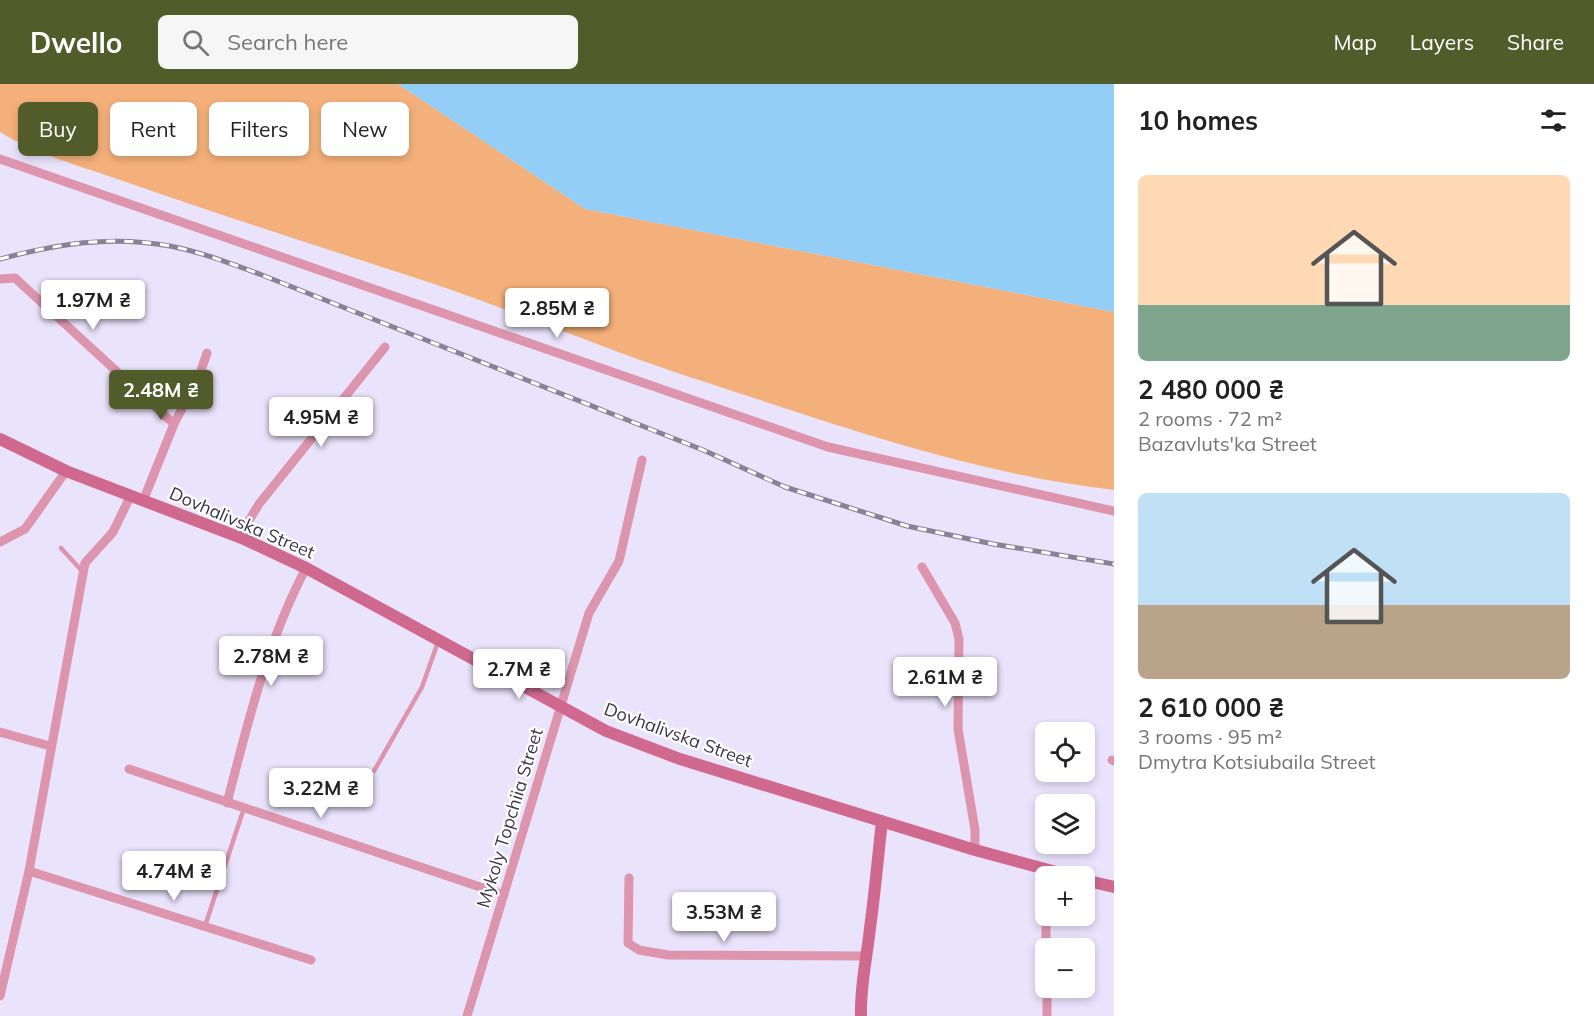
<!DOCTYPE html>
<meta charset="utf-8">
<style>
:root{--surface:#fff;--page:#f6f6f6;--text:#222;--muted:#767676;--accent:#525c2b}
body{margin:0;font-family:Mulish,sans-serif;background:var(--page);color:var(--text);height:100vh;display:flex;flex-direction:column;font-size:22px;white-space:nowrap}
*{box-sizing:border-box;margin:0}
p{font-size:20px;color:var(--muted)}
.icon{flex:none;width:33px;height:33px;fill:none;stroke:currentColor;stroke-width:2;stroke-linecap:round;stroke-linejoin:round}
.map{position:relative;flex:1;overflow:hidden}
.drawer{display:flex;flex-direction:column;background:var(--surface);width:480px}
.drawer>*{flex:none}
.hud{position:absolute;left:18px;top:18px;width:570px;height:54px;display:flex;gap:12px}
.buttons{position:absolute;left:1035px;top:638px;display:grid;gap:12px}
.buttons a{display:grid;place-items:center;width:60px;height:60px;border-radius:9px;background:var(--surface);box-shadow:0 3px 9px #0003;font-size:30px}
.price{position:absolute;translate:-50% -51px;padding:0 14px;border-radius:6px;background:#fff;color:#222;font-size:20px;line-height:39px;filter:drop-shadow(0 2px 3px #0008)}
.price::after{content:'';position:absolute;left:50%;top:36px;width:18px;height:14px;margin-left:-9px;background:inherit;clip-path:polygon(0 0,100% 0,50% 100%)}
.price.selected{background:var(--accent);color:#fff}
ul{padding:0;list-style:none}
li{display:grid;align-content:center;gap:12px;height:318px;padding:0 24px}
li span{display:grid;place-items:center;height:186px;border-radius:9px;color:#555}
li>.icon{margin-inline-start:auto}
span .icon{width:108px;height:108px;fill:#fffc;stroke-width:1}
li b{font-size:26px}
h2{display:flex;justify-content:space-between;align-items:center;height:72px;padding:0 24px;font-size:26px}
.pill{padding:0 21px;border-radius:9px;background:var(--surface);box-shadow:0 3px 9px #0003;font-size:21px;line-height:54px}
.pill.selected{background:var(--accent);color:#fff}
header{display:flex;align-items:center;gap:36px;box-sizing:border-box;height:84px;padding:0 30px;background:var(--accent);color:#fff}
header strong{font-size:28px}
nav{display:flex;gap:33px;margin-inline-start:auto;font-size:21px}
.search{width:420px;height:54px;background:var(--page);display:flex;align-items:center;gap:15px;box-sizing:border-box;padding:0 21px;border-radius:9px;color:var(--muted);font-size:22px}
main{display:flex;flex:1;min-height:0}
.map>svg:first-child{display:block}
</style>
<header>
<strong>Dwello</strong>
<div class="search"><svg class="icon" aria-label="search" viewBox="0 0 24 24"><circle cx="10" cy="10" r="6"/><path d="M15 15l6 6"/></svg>Search here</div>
<nav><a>Map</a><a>Layers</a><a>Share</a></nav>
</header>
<main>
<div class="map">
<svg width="1114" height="932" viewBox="0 0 1114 932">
<rect width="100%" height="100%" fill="#eae3fc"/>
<path fill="#f4b07a" d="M 0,0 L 398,0 L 585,125 L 1114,228 L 1114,406 C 995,392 880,356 766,318 C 718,302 669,287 621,269 C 557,245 493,220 428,198 C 327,165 226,133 126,98 C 84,83 37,71 0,48 Z"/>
<path fill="#92cef6" d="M 398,0 L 1114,0 L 1114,228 L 585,125 Z"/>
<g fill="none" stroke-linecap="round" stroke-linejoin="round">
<path stroke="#dc95ac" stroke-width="4.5" d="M 61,464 L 83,488
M 374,687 L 422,603 L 438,558
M 205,842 L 244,724"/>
<path stroke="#dc95ac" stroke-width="9" d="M 0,75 L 828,363 L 1114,427
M 0,195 L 15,194 L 174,340
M 143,417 L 174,340 L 199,292 L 207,269
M 239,453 L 259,420 L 385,263
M 0,458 L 25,445 L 66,387
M 922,483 L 955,539 L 959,555 L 958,645 L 975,746 L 975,766
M 0,648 L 50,662
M 1112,676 L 1114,677
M 129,685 L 504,811
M 227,719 C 248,638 267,558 306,484
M 1045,786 L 1046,798
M 29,787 L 311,876
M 629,794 L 628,859 L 639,866 L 668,871 L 865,872
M 1046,831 L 1046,864
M 1047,903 L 1047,932
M 0,912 L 29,787 L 85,479 L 113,448 L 130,413
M 467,932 L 589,529 L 619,477 L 642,376"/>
<path stroke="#d0698e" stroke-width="12" d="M 0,355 L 66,387 L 244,455 L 306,484 L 606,647 L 680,675 L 975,766 L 1071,792
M 1084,796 L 1114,803
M 861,932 C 860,902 867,873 870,844 C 875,808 878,772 882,737"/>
<g stroke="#878295" stroke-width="5">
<path id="rail" d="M 0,175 C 57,160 110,151 170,162 C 201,168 232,180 262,191 L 703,366 L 785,403 L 907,442 L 993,460 L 1114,480"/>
</g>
<use href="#rail" stroke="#fff" stroke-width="3" stroke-dasharray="9" stroke-linecap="butt"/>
</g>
<g text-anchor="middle" stroke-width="4.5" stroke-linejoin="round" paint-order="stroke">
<g font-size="18" fill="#3a3645" stroke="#fff">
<text transform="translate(242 439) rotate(23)" y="6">Dovhalivska Street</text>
<text transform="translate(678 651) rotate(20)" y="6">Dovhalivska Street</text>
<text transform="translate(510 734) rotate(-73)" y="6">Mykoly Topchiia Street</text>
</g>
</g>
</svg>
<div class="buttons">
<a><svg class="icon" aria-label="locate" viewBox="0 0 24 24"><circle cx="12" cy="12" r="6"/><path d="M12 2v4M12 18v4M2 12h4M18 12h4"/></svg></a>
<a><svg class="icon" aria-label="layers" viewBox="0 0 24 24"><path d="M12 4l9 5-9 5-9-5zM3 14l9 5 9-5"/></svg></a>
<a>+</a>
<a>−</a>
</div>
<b class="price" style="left:93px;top:247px">1.97M ₴</b>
<b class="price" style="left:557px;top:255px">2.85M ₴</b>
<b class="price selected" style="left:161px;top:337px">2.48M ₴</b>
<b class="price" style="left:321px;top:364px">4.95M ₴</b>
<b class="price" style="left:271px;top:603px">2.78M ₴</b>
<b class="price" style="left:519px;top:616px">2.7M ₴</b>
<b class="price" style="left:945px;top:624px">2.61M ₴</b>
<b class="price" style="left:321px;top:735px">3.22M ₴</b>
<b class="price" style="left:174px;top:818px">4.74M ₴</b>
<b class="price" style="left:724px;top:859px">3.53M ₴</b>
<div class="hud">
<a class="pill selected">Buy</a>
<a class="pill">Rent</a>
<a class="pill">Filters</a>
<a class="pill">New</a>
</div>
</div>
<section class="drawer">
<h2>10 homes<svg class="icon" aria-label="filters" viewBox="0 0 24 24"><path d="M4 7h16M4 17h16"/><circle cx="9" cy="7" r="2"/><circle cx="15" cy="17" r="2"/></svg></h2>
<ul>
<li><span style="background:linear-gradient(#ffd9b3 70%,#7fa58c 0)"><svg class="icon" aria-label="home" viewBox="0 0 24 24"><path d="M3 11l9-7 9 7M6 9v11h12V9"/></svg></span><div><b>2 480 000 ₴</b><p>2 rooms · 72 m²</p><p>Bazavluts'ka Street</p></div></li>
<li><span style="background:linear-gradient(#bfe0f5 60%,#b9a48a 0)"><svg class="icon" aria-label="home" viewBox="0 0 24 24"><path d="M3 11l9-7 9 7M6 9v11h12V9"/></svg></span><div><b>2 610 000 ₴</b><p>3 rooms · 95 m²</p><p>Dmytra Kotsiubaila Street</p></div></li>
</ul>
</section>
</main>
